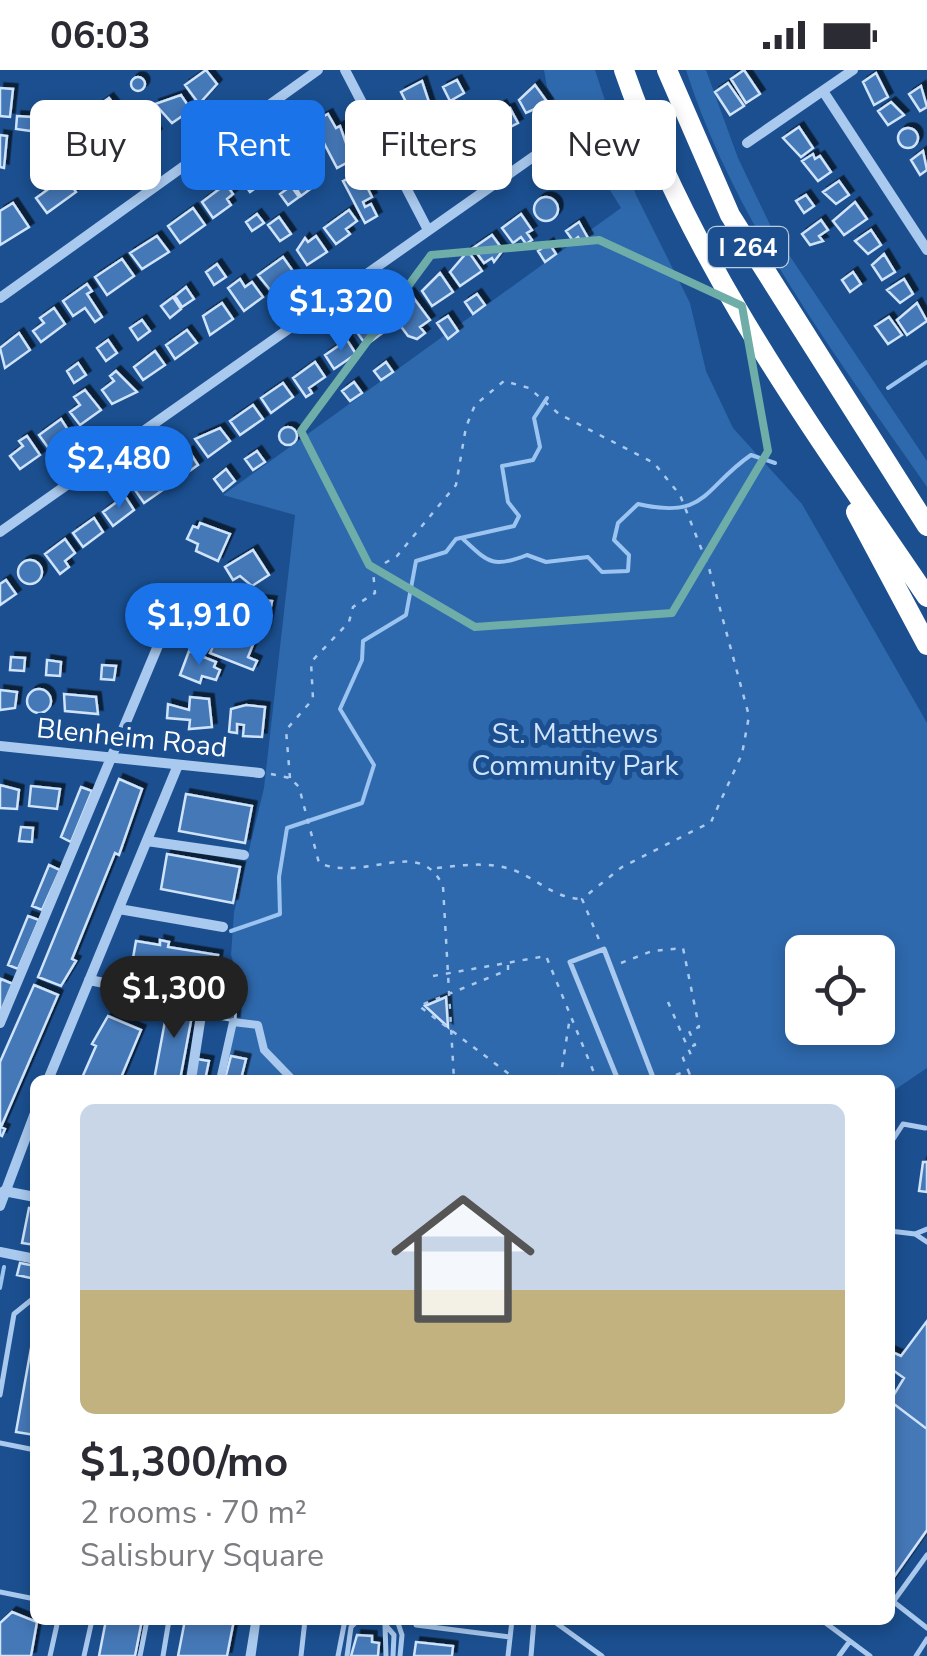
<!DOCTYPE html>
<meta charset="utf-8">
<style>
:root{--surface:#fff;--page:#f7f7f7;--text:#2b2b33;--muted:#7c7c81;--accent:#1a73e8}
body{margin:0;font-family:"Nunito Sans",sans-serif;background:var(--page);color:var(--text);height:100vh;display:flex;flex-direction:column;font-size:38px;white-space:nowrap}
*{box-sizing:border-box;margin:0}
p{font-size:32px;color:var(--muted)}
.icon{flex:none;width:55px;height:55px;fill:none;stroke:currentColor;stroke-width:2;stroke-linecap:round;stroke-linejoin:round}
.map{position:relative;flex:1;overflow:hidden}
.details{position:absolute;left:30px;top:1005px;width:865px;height:550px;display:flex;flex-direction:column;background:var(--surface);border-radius:15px;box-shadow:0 5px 15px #0003}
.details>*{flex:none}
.banner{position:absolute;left:30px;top:30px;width:868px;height:90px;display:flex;gap:20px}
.tools{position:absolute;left:785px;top:865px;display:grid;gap:20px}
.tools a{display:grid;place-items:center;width:110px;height:110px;border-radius:15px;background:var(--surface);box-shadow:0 5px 15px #0003;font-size:50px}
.price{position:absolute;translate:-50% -85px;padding:0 22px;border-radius:35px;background:var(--accent);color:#fff;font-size:32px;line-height:65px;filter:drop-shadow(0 2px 5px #0008)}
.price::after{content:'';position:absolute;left:50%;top:60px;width:30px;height:22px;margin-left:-15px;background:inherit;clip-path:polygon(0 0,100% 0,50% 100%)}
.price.on{background:#222;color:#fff}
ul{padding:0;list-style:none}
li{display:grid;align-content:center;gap:20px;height:530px;padding:0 50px}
li span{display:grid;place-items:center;height:310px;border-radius:15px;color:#555}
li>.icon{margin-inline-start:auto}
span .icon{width:180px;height:180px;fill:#fffc;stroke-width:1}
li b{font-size:42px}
.tag{padding:0 35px;border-radius:15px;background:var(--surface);box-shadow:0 5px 15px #0003;font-size:35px;line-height:90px}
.tag.on{background:var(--accent);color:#fff}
.status{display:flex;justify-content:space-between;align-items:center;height:70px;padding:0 50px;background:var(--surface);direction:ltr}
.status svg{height:28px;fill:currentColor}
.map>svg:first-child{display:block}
</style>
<div class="status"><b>06:03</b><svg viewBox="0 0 49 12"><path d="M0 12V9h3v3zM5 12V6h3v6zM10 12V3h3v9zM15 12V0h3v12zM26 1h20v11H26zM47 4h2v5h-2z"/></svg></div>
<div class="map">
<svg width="927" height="1586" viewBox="0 0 927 1586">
<defs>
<filter id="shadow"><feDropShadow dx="4.5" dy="-4.5" stdDeviation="0" flood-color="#0009"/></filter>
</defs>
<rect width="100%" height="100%" fill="#1b4f8f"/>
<path fill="#2e69ad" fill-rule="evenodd" d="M 544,0 L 595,0 L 636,125 L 690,233 L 706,301 L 733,358 L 802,434 L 927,653 L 927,998 L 890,1023 L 890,1010 L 220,1010 L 241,916 L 231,885 L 234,842 L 264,718 L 295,445 L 223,425 L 621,138 L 547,17 ZM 802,882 L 878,882 L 878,958 L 802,958 Z
M 686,0 L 706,0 L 738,88 L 773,161 L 927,391 L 927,417 C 836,286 735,153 686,0 Z"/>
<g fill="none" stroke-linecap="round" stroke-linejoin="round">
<path stroke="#9cc4f0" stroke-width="4" d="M 888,318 L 927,292
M 462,468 C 488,492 492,499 527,485 L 546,492 L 588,487 L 602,502 L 628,501 L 629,485 L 614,470 L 618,453 L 638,434 C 707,450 703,418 751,385 L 775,393
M 231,861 L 280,844 L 279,807 L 287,758 L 362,733 L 374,695 L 340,639 L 362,590 L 363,571 L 406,545 L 416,491 L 446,482 L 456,469 L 514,456 L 519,446 L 508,432 L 502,396 L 533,390 L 540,377 L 534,348 L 547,328
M 0,1218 L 4,1197"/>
</g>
<path fill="#4478b7" stroke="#cfe3fa" stroke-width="2.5" filter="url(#shadow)" d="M 206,0 L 217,14 L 199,34 L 185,15 Z
M 744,0 L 760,24 L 746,33 L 731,9 Z
M 876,3 L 888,27 L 874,35 L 863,12 Z
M131 14a7 7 0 1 1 14 0a7 7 0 1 1-14 0Z
M 457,10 L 464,23 L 450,31 L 443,17 Z
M 422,11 L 430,35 L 412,44 L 401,22 Z
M 728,13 L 744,36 L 730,45 L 715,22 Z
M 535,15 L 548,33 L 526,43 L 519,30 Z
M 921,16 L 927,37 L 920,41 L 909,24 Z
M 0,18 L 13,19 L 10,47 L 0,46 Z
M 181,25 L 191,40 L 172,53 L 155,34 Z
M 109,28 L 118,39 L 106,47 L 98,36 Z
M 891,32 L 904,45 L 888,55 L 878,41 Z
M 502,35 L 505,40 L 510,38 L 518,53 L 493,66 L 485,51 L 491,47 L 488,42 Z
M 439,41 L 447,68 L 429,77 L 417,52 Z
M 328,44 L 336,58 L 340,56 L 352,90 L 337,98 L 313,52 Z
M 17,46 L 32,47 L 31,61 L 16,59 Z
M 145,46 L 157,63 L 139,81 L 125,60 Z
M 102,51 L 110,62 L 98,71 L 90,60 Z
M 799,57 L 813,78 L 801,87 L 783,68 Z
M898 68a10 10 0 1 1 20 0a10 10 0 1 1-20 0Z
M 301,62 L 317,86 L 307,93 L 302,86 L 287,96 L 280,86 L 291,78 L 287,72 Z
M 0,65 L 7,66 L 4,98 L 0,97 Z
M 477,65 L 485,77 L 469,83 L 472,87 L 447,105 L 436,89 Z
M 101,80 L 116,91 L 88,111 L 78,96 Z
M 923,81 L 927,100 L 920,105 L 911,90 Z
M 813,84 L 815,89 L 820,86 L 831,102 L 818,111 L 802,91 Z
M 266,89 L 276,104 L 250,122 L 239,106 Z
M 360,103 L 372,127 L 363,132 L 365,137 L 371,134 L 377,146 L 365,153 L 343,111 Z
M 305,105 L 313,117 L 301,126 L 293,114 Z
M 65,107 L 76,122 L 47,143 L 36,128 Z
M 839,111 L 849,125 L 836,134 L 823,122 Z
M 226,114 L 233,124 L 227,129 L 231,135 L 213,148 L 202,132 Z
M 291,116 L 299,127 L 288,135 L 280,124 Z
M 806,125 L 814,136 L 804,143 L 796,131 Z
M534 139a12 12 0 1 1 24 0a12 12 0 1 1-24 0Z
M 855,132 L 867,149 L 844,165 L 833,151 Z
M 13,133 L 29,157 L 0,175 L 0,141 Z
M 193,138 L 205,155 L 180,173 L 168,156 Z
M 349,140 L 357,151 L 346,159 L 350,164 L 336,174 L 324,158 Z
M 257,144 L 264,153 L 252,161 L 246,152 Z
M 521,144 L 532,160 L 527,163 L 532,170 L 526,174 L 521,167 L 513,173 L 502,158 Z
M 279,147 L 291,164 L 280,171 L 268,155 Z
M 821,150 L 828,160 L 819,166 L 823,171 L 810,175 L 802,164 Z
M 579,152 L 588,168 L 581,172 L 578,167 L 573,171 L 566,161 Z
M 871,160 L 881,175 L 868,184 L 855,171 Z
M 492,165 L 503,180 L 494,192 L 492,188 L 484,193 L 473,178 Z
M 157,166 L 169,182 L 142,199 L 130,183 Z
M 316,166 L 327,182 L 307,195 L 297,180 L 305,168 L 308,172 Z
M 549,173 L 556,184 L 545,192 L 538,181 Z
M 468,181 L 482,201 L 460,216 L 450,202 Z
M 884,184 L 895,202 L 882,210 L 872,195 Z
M 283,187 L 295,204 L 271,221 L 258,205 Z
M 122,189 L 134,206 L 107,225 L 95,207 Z
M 217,194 L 226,207 L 214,215 L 206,202 Z
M 853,202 L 861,214 L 850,222 L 842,210 Z
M 440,203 L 453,222 L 432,236 L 422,221 Z
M 240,209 L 245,217 L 252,212 L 263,227 L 244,241 L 228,218 Z
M 904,209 L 913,224 L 900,233 L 887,220 Z
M 87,214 L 92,221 L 87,224 L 102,247 L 95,252 L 85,238 L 73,246 L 63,231 Z
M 186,217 L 194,229 L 182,237 L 175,226 Z
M 410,223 L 430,250 L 420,257 L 425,263 L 417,269 L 408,266 L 388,239 Z
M 477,224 L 485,235 L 473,244 L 465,232 Z
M 173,227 L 181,239 L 170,248 L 161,236 Z
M 222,233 L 233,249 L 210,265 L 203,246 Z
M 917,233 L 927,251 L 907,265 L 897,250 Z
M 54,238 L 65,254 L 41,272 L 33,261 L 44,253 L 40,248 Z
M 378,245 L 388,259 L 366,275 L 356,261 Z
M 448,246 L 458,261 L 448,269 L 437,253 Z
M 889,247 L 902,265 L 888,274 L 875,256 Z
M 142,250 L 150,261 L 138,270 L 130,258 Z
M 187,260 L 197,273 L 175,289 L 166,275 Z
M 19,263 L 30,280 L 5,298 L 0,278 Z
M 108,270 L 117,283 L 106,291 L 97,278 Z
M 347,270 L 356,284 L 334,299 L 325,285 Z
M 155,281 L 165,295 L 143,310 L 134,297 Z
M 315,292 L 325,307 L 309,318 L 312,323 L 306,327 L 293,308 Z
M 386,292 L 393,302 L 381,310 L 374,301 Z
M 78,293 L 86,305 L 74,313 L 67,301 Z
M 116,301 L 137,322 L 112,334 L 102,320 L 114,311 L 110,306 Z
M 354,312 L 362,323 L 350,331 L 342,321 Z
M 283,313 L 293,327 L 271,343 L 261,328 Z
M 85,320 L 101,340 L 80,355 L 70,342 L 80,335 L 74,327 Z
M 253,335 L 263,349 L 240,365 L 230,351 Z
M 61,349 L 70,363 L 49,379 L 39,365 Z
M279 366a9 9 0 1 1 18 0a9 9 0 1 1-18 0Z
M 220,358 L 230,371 L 208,387 L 195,369 Z
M 27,366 L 40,385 L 20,399 L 10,386 L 23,376 L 19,371 Z
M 180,381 L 183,385 L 189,381 L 198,395 L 177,410 L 167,397 Z
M 257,381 L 265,392 L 253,400 L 245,389 Z
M 226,399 L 235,411 L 223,421 L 214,409 Z
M 157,404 L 167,417 L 144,433 L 135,420 Z
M 125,426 L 134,440 L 113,456 L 103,442 Z
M 94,448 L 103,462 L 83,477 L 73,463 Z
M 200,453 L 230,464 L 218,491 L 196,481 L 198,474 L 187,469 L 193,456 L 198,458 Z
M 65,469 L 75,483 L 65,491 L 69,497 L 60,504 L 45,484 Z
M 253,480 L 269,505 L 252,516 L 240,506 L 233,510 L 225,497 Z
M18 502a12 12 0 1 1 24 0a12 12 0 1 1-24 0Z
M 6,510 L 16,524 L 0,535 L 0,514 Z
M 241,528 L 272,531 L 266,561 L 241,555 Z
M 233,563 L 254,572 L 248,587 L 257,591 L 253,600 L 210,583 L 216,570 L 229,575 Z
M 189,581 L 216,592 L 214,597 L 220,600 L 216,610 L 202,606 L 200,613 L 180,605 Z
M 11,587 L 25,588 L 24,601 L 10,600 Z
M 47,590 L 61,592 L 60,606 L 46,605 Z
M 102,595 L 116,596 L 114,610 L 101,609 Z
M27 631a12 12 0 1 1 24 0a12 12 0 1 1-24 0Z
M 0,620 L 17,622 L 15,638 L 0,640 Z
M 64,624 L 96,627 L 98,644 L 65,641 Z
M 190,627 L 209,629 L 212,657 L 189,659 L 190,650 L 167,648 L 168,634 L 189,640 Z
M 246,635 L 265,637 L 262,667 L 243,666 L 244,655 L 237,654 L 237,663 L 229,662 L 231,639 Z
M 119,709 L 142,719 L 119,785 L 115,783 L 72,889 L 76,891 L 61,916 L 38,907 Z
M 0,715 L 19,720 L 17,739 L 0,738 Z
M 31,716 L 60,719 L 57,739 L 29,736 Z
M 81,717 L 92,721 L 71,772 L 61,767 Z
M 186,724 L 252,736 L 245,773 L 179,761 Z
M 21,757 L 33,758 L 32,772 L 19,771 Z
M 167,784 L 240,797 L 233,833 L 161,819 Z
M 49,795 L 60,800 L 42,840 L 32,836 Z
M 28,846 L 39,850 L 18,899 L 8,895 Z
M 160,870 L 169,872 L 168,877 L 218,885 L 212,920 L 154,913 L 155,909 L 130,905 L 136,871 L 160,875 Z
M 1,909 L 13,914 L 0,944 L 0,913 Z
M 34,915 L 58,925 L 1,1057 L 5,1059 L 2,1066 L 0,1065 L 0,992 Z
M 446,927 L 448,957 L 425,936 Z
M 169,930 L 194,935 L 180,1010 L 154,1010 Z
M 224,936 L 236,938 L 235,951 L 222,949 Z
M 108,946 L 141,960 L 120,1010 L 81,1010 L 96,976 L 92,974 Z
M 231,986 L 246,989 L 241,1009 L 226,1005 Z
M 197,989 L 209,991 L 205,1010 L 193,1010 Z
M 923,1092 L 927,1092 L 927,1122 L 919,1121 Z
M 29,1138 L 35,1139 L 35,1175 L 22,1173 Z
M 20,1193 L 35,1196 L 35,1209 L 17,1205 Z
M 927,1251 L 927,1359 L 890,1331 L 904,1308 L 890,1298 L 890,1281 L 901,1286 Z
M 35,1256 L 35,1365 L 16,1362 Z
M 890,1331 L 927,1359 L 927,1460 L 891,1511 Z
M 12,1542 L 37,1552 L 31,1586 L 0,1586 L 0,1553 Z
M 106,1550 L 142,1550 L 135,1586 L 99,1586 Z
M 185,1550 L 234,1550 L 227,1586 L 178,1586 Z
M 357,1565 L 372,1566 L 372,1572 L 379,1573 L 378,1586 L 351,1586 Z
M 416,1572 L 453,1576 L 452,1586 L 414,1586 Z"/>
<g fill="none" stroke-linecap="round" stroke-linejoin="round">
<path stroke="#a9c9ee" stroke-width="2.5" stroke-dasharray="5 8" stroke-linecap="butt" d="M 271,704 L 290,708 L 299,717 L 319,793 C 366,813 419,765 443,816 L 454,1010
M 290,708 L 286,660 L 313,629 L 311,592 L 349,552 L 353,537 L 375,523 L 373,500 L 397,486 L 456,415 L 466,357 L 475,335 L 504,311 L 529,318 L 559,344 L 654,393 L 680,425 L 709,498 L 749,646 L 742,684 L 711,752 L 622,797 L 582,829 L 600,872
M 437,798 C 464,795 490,791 516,801 C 540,811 553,827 580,829
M 621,893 L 652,881 L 683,878 L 699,957 L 689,961 L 695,975 L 687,978
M 508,895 L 508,900 L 419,936 L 517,1010
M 433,906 L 546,886 L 597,1010
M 668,932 L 691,985 L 683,988 L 688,1000
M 560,1010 L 570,947
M 664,1010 L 688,1000 L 692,1010"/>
<path stroke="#a9c9ee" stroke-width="5" d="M 618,1010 L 570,892 L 604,879 L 654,1010
M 890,1074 L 903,1054 L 925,1058
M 890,1161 L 915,1164 L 927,1159
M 915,1164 L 927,1172
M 0,1325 L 14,1244 L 35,1227
M 0,1373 L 35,1380
M 0,1522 L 35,1529
M 890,1529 L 927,1558
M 893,1532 L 927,1485
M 397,1550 L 402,1565 L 400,1586
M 552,1550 L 602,1586
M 382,1551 L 394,1565 L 393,1586
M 823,1551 L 870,1586
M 385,1555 L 386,1586
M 416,1555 L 510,1567
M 50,1586 L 58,1550
M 84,1586 L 92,1550
M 140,1586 L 147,1550
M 163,1586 L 169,1550
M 248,1586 L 254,1550
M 253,1586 L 258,1550
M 301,1586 L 305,1550
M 338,1586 L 345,1550
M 347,1586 L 351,1557 L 358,1550
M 508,1586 L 512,1550
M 531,1586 L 534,1550
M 839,1586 L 850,1571
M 916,1586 L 927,1569"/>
<path stroke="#a9c9ee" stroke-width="8" d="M 220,1010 L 233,952 L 258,955 L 264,980 L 293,1010"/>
<path stroke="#a9c9ee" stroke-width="10" d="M 345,0 L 428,160
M 823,21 L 927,180
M 747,73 L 853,0
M 0,228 L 318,0
M 0,462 L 567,63
M173 532a14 14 0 1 1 28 0a14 14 0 1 1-28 0Z
M 0,676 L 260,703
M 147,771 L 244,785
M 119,839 L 223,857
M 89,910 L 203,932 L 191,1010
M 0,953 L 170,547 L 177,542
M 48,1010 L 178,695
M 4,1121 L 35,1127
M 0,1136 L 35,1043
M 0,1182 L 35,1189"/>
<path stroke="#fff" stroke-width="20" d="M 624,0 C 691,194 813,359 927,527
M 667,0 L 730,145 L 927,456
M 856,442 L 927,575"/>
</g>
<path fill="none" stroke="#6fada8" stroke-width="8" stroke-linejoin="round" d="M 599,170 L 742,236 L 768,381 L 672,543 L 475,557 L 369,495 L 301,361 L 431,185 Z"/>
<g text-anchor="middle" stroke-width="10" stroke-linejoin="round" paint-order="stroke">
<rect fill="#1b4f8f" stroke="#bbcadd" stroke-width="2.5" x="708" y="157" width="80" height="40" rx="8"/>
<g font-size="25" font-weight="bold" fill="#fff">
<text x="748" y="186">I 264</text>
</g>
<g font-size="28" fill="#cfe3fa" stroke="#1b4f8f">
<text x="575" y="673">St. Matthews<tspan x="575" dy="32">Community Park</tspan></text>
</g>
<g font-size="28" fill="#fff" stroke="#1b4f8f">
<text transform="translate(132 667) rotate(6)" y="10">Blenheim Road</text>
</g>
</g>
</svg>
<div class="tools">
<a><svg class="icon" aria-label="locate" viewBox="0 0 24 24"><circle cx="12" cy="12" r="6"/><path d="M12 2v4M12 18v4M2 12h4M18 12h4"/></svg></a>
</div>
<b class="price" style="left:341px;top:284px">$1,320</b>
<b class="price" style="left:119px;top:441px">$2,480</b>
<b class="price" style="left:199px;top:598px">$1,910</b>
<b class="price on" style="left:174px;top:971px">$1,300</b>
<div class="banner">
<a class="tag">Buy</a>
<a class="tag on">Rent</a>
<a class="tag">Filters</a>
<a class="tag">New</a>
</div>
<section class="details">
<ul>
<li><span style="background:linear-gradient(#c9d6e8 60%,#c2b280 0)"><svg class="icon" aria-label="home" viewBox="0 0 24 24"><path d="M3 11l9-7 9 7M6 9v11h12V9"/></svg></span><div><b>$1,300/mo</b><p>2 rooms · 70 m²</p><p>Salisbury Square</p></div></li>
</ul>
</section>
</div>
